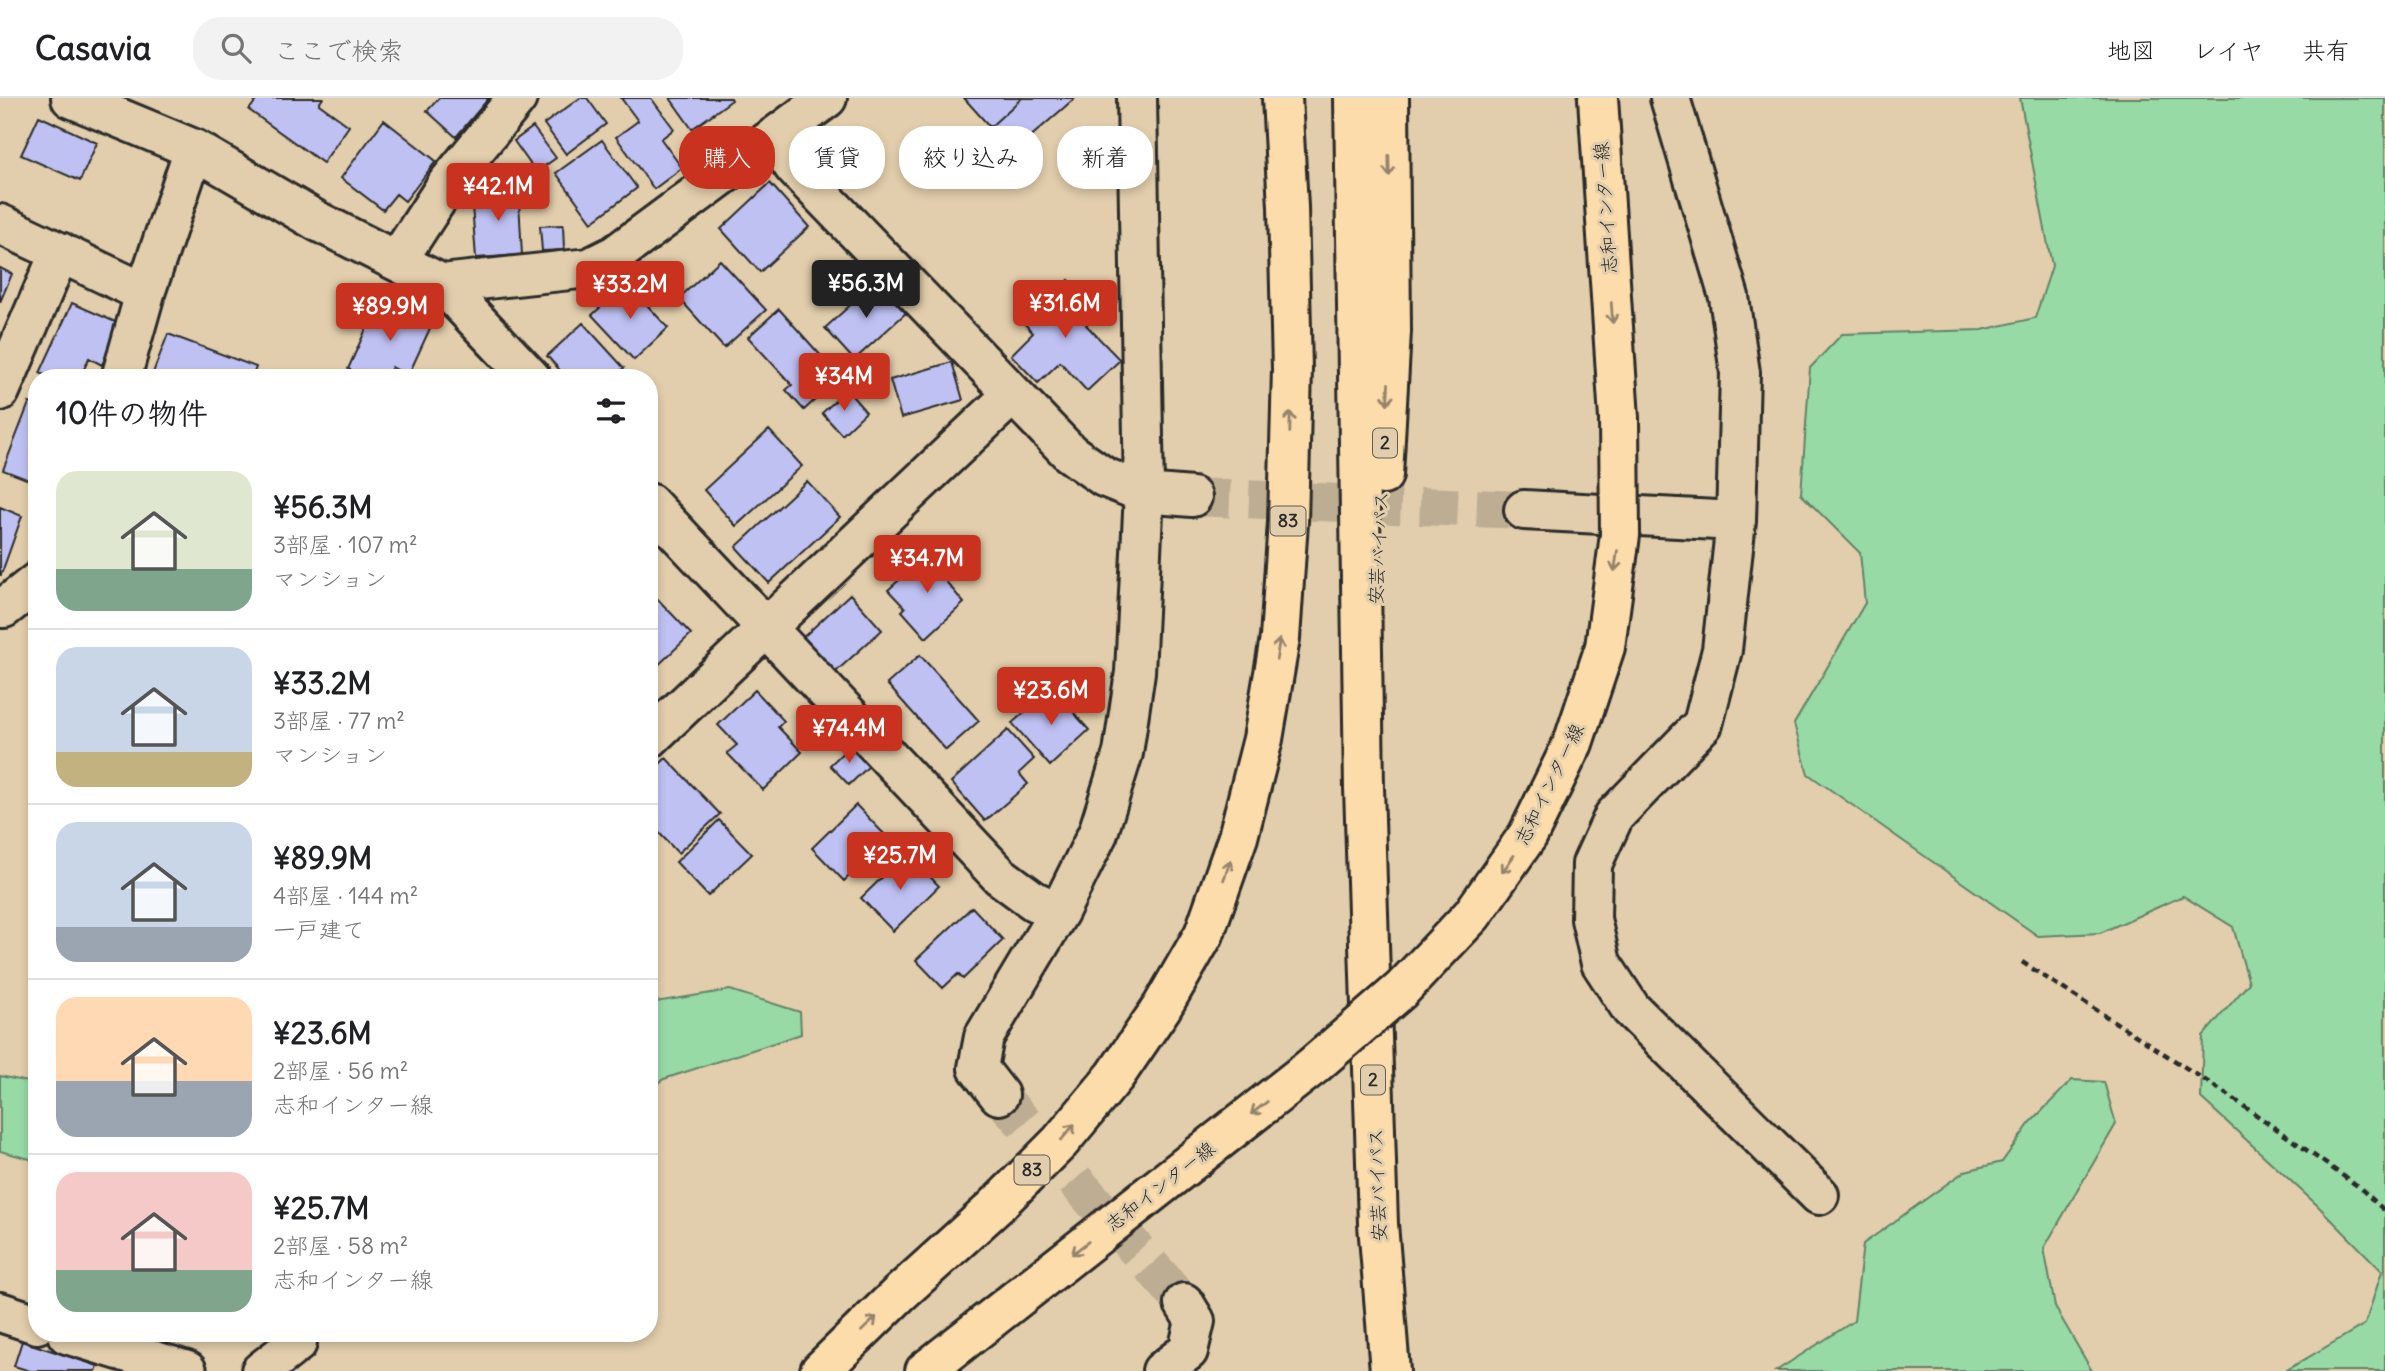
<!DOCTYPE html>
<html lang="ja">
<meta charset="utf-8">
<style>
:root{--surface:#fff;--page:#f2f2f2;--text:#202124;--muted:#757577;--line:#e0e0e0;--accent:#c8321e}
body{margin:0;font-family:Delius,"Klee One",sans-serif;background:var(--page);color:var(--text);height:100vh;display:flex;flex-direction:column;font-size:26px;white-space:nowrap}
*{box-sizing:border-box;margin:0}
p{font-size:23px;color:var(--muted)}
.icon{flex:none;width:38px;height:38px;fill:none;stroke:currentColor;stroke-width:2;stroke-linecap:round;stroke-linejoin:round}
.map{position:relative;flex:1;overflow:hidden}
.details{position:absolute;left:28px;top:271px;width:630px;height:973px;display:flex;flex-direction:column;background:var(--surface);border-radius:28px;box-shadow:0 4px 10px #0003}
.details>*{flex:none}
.hud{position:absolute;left:679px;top:28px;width:665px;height:63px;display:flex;gap:14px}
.price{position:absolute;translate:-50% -60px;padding:0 16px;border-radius:7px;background:var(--accent);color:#fff;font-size:23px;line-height:46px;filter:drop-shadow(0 2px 4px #0008)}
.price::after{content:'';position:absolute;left:50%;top:42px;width:21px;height:16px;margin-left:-10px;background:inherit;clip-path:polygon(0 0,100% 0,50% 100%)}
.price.current{background:#222;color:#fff}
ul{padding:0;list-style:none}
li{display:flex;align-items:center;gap:21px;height:175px;padding:0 28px}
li+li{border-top:2px solid var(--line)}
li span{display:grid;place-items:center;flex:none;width:196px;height:140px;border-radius:21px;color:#555}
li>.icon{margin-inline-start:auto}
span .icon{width:84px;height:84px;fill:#fffc;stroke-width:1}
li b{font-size:30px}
h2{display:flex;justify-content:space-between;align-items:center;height:84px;padding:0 28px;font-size:30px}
.chip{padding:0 24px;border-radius:28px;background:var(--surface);box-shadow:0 4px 10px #0003;font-size:24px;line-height:63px}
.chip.current{background:var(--accent);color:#fff}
header{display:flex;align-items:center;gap:42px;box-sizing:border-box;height:98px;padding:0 35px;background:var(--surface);border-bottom:2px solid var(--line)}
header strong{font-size:33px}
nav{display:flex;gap:38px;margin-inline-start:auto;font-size:24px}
.search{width:490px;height:63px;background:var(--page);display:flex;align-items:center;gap:18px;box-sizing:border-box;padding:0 24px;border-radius:28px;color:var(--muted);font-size:26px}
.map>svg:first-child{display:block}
</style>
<header>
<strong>Casavia</strong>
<div class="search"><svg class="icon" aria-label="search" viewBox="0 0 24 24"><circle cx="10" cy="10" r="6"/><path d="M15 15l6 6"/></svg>ここで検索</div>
<nav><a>地図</a><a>レイヤ</a><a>共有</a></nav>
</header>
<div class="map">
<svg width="2385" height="1273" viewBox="0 0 2385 1273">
<rect width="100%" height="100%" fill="#e2ceac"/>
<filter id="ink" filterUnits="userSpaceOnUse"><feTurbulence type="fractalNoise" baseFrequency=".0143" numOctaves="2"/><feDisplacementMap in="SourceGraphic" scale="14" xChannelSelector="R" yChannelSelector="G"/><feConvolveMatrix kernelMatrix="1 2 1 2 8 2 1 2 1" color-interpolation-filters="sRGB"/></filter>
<g filter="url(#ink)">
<path fill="#98daa5" stroke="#628268" stroke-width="2" d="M 2020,0 L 2385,0 L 2385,1273 L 2285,1273 L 2365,1226 L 2382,1173 L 2317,1107 L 2201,1000 L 2203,938 L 2249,885 L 2233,829 L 2183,798 L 2100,835 L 2038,838 L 1808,676 L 1794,626 L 1865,505 L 1860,455 L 1801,396 L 1810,270 L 1842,236 L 1982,232 L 2035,220 L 2052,168 Z
M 730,892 L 800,914 L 801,936 L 664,981 L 649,990 L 649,905 Z
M 0,978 L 28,984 L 37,982 L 37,1063 L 0,1053 Z
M 2072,982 L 2104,984 L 2116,1026 L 2044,1150 L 2055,1209 L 2092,1273 L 1776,1273 L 1854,1223 L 1863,1146 L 1965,1073 L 2002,1064 L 2030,1025 Z"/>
<path fill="#bfc1f3" stroke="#2b2b2b" stroke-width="2" d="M 258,0 L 323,0 L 319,6 L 349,28 L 323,65 L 249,12 Z
M 439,0 L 489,0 L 456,39 L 427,13 Z
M 580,0 L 587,0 L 606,26 L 566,56 L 544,26 Z
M 621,0 L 651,0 L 674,31 L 661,41 L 682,70 L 654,91 L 616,39 L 638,23 Z
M 670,0 L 731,0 L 732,2 L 692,31 Z
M 964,0 L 1022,0 L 990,29 Z
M 1022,0 L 1075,0 L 1012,55 L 990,29 Z
M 39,18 L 97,45 L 80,83 L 21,57 Z
M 384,22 L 436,63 L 405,103 L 396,96 L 383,112 L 341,80 Z
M 533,29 L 556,60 L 536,74 L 514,43 Z
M 602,42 L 637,90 L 592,124 L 556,75 Z
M 518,85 L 522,157 L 476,160 L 472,107 L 487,106 L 486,88 Z
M 770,85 L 809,129 L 760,174 L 721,131 Z
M 563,127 L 564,152 L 542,153 L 540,128 Z
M 720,162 L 766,212 L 724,250 L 679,200 Z
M 0,170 L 12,176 L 0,204 Z
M 878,182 L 907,214 L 854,262 L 825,230 Z
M 1069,182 L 1099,214 L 1086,227 L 1120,262 L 1087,293 L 1060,264 L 1038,285 L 1011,257 L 1033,235 L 1024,225 Z
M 627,185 L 668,230 L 634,262 L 592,217 Z
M 379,202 L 432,226 L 408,278 L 392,269 L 386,280 L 368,280 L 348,271 Z
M 72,205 L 120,226 L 102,267 L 89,260 L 80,280 L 51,280 L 40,275 Z
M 779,211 L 840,279 L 804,312 L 786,292 L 792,287 L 748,239 Z
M 583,225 L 624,270 L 613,280 L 567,280 L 547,258 Z
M 168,236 L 256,269 L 252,280 L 151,280 Z
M 952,264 L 963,302 L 901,320 L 890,282 Z
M 392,269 L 408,278 L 412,280 L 386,280 Z
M 847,292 L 866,314 L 842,337 L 822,315 Z
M 29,305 L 37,308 L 37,385 L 3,372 Z
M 769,332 L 802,368 L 736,428 L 704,392 Z
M 807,383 L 840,419 L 769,485 L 736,449 Z
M 0,409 L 22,418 L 1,477 L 0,477 Z
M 930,454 L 949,475 L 943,480 L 964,505 L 926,540 L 902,513 L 905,510 L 888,492 Z
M 649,492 L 691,536 L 649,576 Z
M 850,496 L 882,532 L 831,578 L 799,543 Z
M 920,557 L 979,623 L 946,652 L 887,586 Z
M 1052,590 L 1089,632 L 1050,668 L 1012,625 Z
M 755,592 L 784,623 L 778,629 L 802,654 L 763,692 L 727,655 L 737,647 L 718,627 Z
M 1008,632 L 1034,661 L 1019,675 L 1028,686 L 985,723 L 951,684 Z
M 850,648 L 869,668 L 849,687 L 830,667 Z
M 666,660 L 720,716 L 678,755 L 649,724 L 649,676 Z
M 856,707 L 888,740 L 844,783 L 812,750 Z
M 719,722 L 752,756 L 708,798 L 676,764 Z
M 907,755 L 939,788 L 893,833 L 861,800 Z
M 972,809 L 1003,842 L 963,881 L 958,876 L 943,890 L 916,862 Z
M 22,1243 L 98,1268 L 96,1273 L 30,1273 L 14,1268 Z"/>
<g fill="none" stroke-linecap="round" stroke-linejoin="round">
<path stroke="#bdad92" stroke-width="38" stroke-dasharray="38 19" stroke-linecap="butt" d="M 1192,399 L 1524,412
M 999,997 L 1184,1205"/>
<g stroke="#2b2b2b" stroke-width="44">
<path id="street" d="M 71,0 L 194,51 L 317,123 L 442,186 L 589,170 L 615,157 L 827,0
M 1670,0 L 1729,199 L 1740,275 L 1736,423 L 1722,552 L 1703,626 L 1614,718 L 1592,766 L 1591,821 L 1601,865 L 1631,911 L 1819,1097
M 774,39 L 794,69 L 1070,355 L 1104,379 L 1144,395 L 1192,399
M 0,126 L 145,195
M 397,163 L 447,86 L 517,0
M 442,186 L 531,280
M 121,280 L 145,195 L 194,51
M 0,293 L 60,154
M 649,405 L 1000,778 L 1034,803 L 1059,814
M 1524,412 L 1736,423
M 0,510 L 4,510 L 37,484
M 649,641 L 1012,297
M 999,997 L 978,970 L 984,939 L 1059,814 L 1098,735 L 1123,655 L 1135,574 L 1144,395 L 1137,0
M 0,1214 L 37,1226
M 67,1236 L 187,1273
M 261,1273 L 297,1245
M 1162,1273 L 1188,1253 L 1195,1223 L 1184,1205"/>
</g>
<g stroke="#2b2b2b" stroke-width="44">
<path id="primary" d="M 1598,0 L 1619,321
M 820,1273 L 899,1196 L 994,1110 L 1060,1044 L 1115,978 L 1162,909 L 1204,836 L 1238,739 L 1263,641 L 1280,540 L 1288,424 L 1292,271 L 1288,109 L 1282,0
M 925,1273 L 1313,968"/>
</g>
<g stroke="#2b2b2b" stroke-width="44">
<path id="highway" d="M 1354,0 L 1364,690 L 1378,1126 L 1390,1273
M 1383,377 L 1391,233 L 1389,0"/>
</g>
<path stroke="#2b2b2b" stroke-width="4.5" stroke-dasharray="7 5" stroke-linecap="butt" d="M 2022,864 L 2228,997 L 2359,1089 L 2385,1113"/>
<use href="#street" stroke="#e2ceac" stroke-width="38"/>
<use href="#primary" stroke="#fddcac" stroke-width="38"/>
<use href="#highway" stroke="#fddcac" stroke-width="38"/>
<g stroke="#2b2b2b" stroke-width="44" stroke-linecap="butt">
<path id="primary-bridge" d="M 1313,968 L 1401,892 L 1472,817 L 1528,737 L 1573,645 L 1605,549 L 1620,437 L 1619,321"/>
</g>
<use href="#primary-bridge" stroke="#fddcac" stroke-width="38"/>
</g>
<defs><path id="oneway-shaft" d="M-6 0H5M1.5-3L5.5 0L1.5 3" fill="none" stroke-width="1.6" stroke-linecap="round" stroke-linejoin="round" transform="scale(1.75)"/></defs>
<g stroke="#94846c">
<use href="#oneway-shaft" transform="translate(1389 68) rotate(89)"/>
<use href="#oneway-shaft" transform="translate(1612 215) rotate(86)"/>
<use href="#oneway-shaft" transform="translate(1388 296) rotate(93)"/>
<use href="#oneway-shaft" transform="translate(1290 324) rotate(-89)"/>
<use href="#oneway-shaft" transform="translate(1616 463) rotate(98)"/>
<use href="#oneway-shaft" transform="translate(1278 551) rotate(-81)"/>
<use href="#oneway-shaft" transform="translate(1508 766) rotate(125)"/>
<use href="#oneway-shaft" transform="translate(1227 772) rotate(-71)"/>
<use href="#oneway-shaft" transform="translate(1259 1010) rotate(142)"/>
<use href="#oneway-shaft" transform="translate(1068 1034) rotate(-50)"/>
<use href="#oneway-shaft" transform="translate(1080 1150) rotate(142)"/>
<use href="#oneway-shaft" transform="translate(869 1226) rotate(-44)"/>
</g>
</g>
<g text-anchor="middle" stroke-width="6" stroke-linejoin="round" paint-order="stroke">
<g fill="#e2ceac" stroke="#625c52" stroke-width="2">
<rect x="1373" y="330.5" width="24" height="29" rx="5"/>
<rect x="1270.5" y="408.5" width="35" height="29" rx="5"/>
<rect x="1361" y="967.5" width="24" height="29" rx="5"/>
<rect x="1014.5" y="1057.5" width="35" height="29" rx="5"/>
</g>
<g font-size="18" font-weight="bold" fill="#2b2b2b">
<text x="1385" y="351">2</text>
<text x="1288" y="429">83</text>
<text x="1373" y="988">2</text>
<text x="1032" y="1078">83</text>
</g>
<g font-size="19" fill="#2b2b2b" stroke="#e2ceac">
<text transform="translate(1605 110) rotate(-94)" y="7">志和インター線</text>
<text transform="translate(1378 450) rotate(-87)" y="7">安芸バイパス</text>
<text transform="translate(1549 686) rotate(-64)" y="7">志和インター線</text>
<text transform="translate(1377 1087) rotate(-92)" y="7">安芸バイパス</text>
<text transform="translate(1160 1088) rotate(-38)" y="7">志和インター線</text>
</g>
</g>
</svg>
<b class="price" style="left:498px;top:125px">¥42.1M</b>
<b class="price current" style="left:866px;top:222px">¥56.3M</b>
<b class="price" style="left:630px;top:223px">¥33.2M</b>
<b class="price" style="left:1065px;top:242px">¥31.6M</b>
<b class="price" style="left:390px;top:245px">¥89.9M</b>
<b class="price" style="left:844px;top:315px">¥34M</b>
<b class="price" style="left:927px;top:497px">¥34.7M</b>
<b class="price" style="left:1051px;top:629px">¥23.6M</b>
<b class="price" style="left:849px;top:667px">¥74.4M</b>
<b class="price" style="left:900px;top:794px">¥25.7M</b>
<div class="hud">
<a class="chip current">購入</a>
<a class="chip">賃貸</a>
<a class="chip">絞り込み</a>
<a class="chip">新着</a>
</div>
<section class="details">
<h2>10件の物件<svg class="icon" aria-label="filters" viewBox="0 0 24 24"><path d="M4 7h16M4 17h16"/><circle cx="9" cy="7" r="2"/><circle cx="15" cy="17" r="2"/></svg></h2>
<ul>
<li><span style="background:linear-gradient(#dfe7d0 70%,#7fa58c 0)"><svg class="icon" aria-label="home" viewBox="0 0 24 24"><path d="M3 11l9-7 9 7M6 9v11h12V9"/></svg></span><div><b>¥56.3M</b><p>3部屋 · 107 m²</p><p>マンション</p></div></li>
<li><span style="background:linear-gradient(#c9d6e8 75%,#c2b280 0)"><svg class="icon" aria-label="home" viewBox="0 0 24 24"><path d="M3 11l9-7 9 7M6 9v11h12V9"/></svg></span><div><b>¥33.2M</b><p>3部屋 · 77 m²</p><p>マンション</p></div></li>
<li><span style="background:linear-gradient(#c9d6e8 75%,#9aa5b1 0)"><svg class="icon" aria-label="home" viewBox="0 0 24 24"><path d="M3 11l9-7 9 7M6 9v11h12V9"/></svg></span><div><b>¥89.9M</b><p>4部屋 · 144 m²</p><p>一戸建て</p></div></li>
<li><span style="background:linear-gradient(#ffd9b3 60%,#9aa5b1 0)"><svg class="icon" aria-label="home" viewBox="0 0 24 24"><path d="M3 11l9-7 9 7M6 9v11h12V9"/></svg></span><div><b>¥23.6M</b><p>2部屋 · 56 m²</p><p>志和インター線</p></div></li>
<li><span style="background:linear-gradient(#f6c9c9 70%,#7fa58c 0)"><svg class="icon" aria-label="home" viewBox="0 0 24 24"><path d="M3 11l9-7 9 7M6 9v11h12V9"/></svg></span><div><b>¥25.7M</b><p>2部屋 · 58 m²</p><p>志和インター線</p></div></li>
</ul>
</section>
</div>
